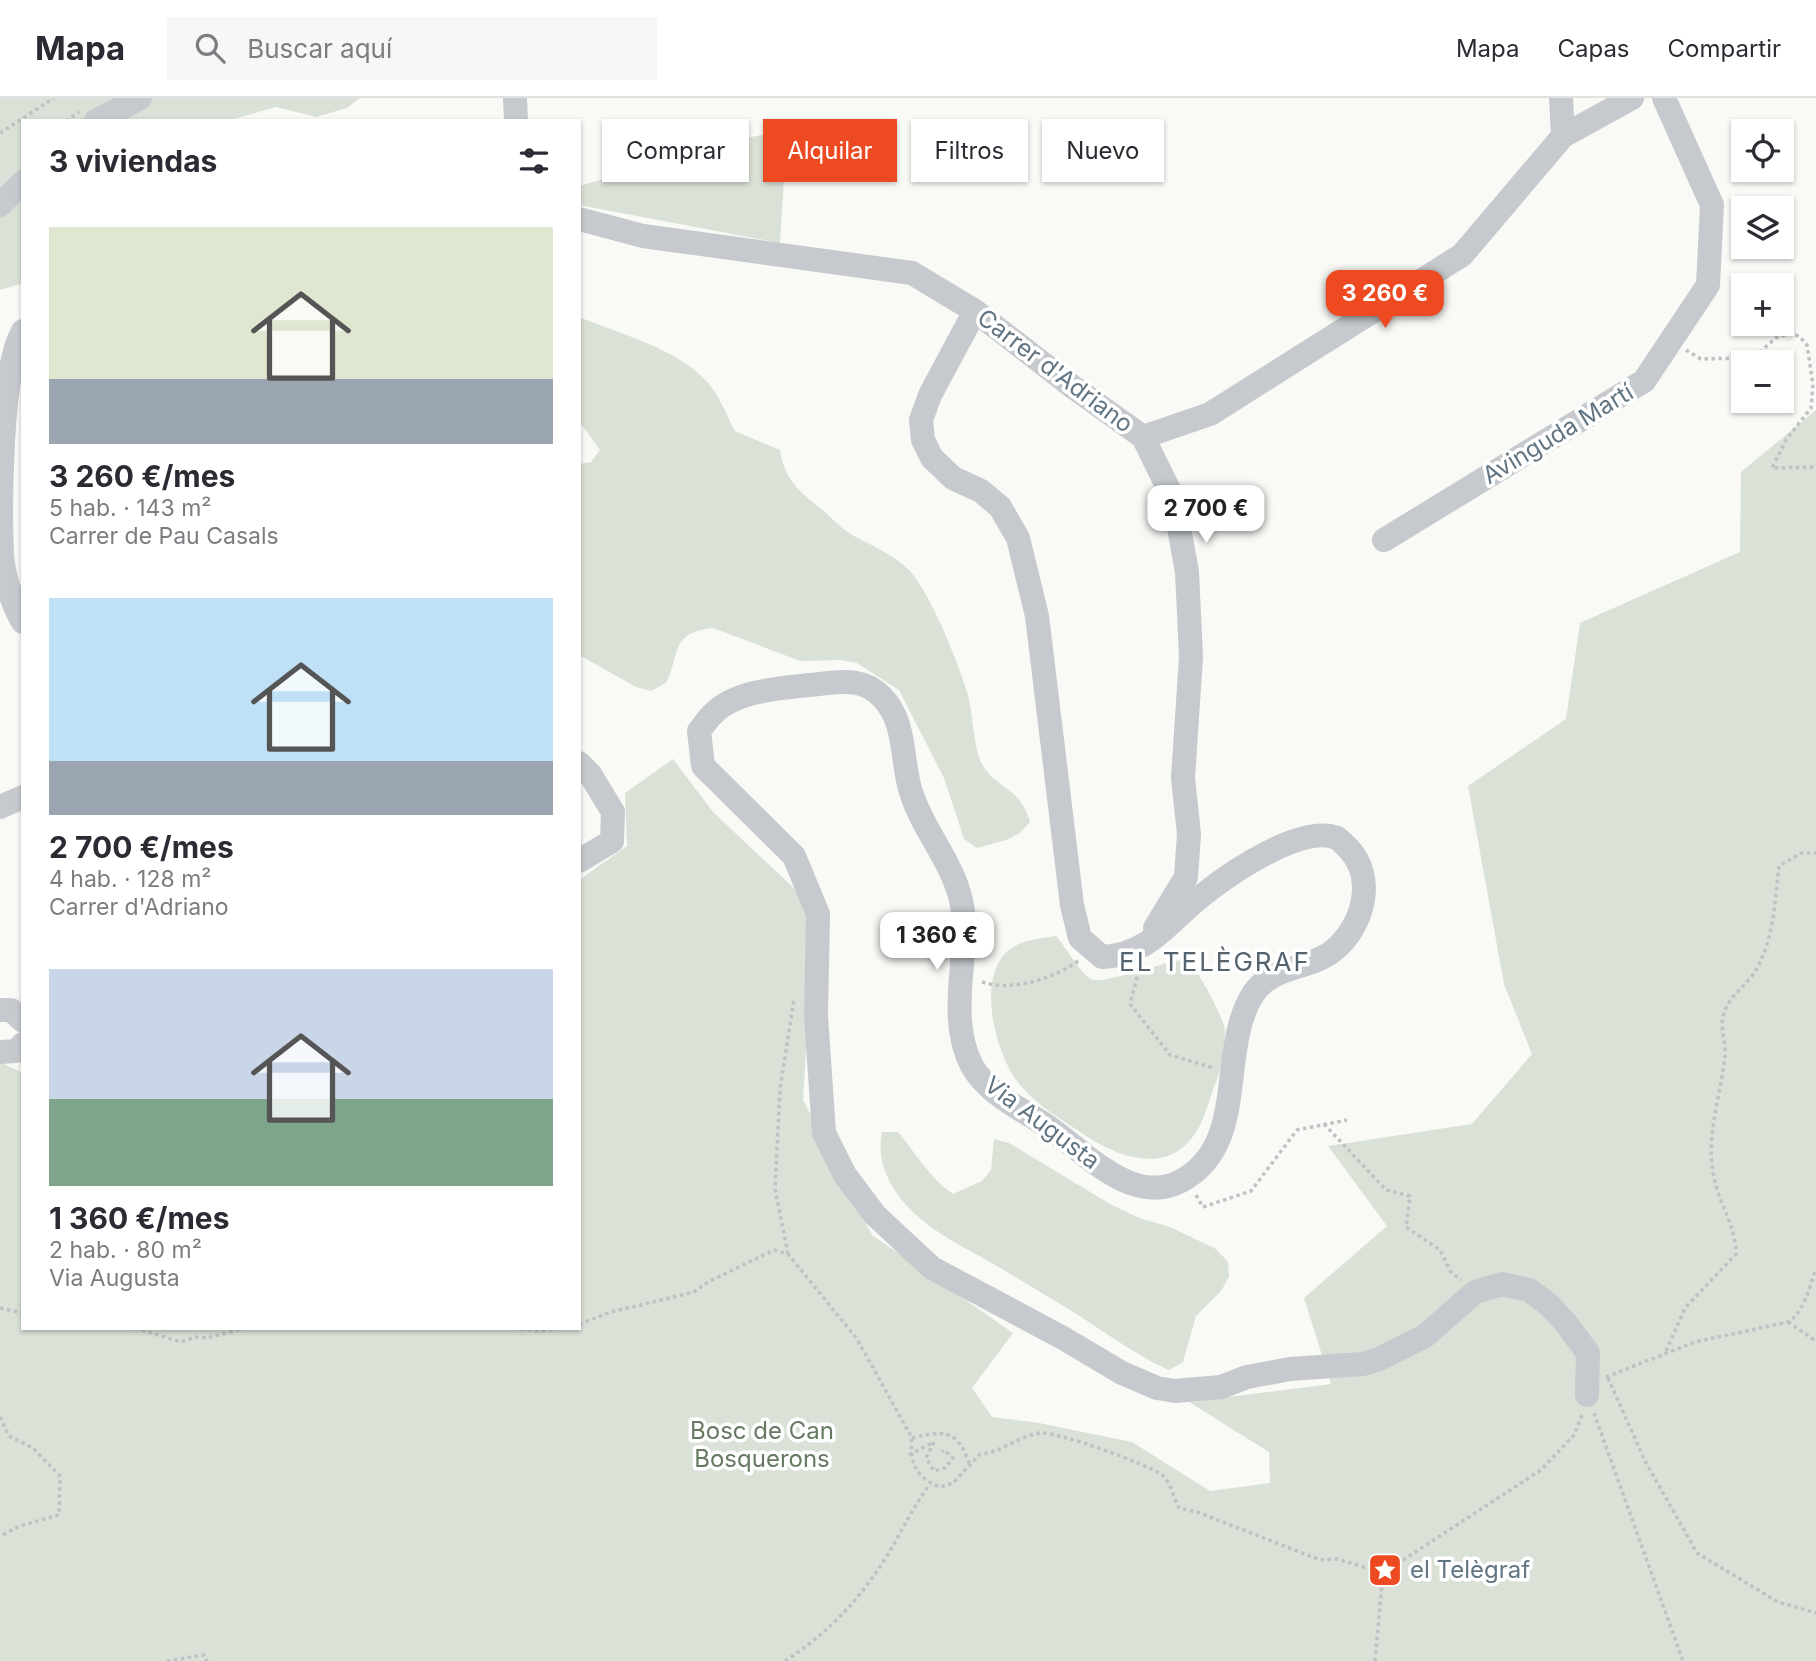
<!DOCTYPE html>
<html lang="es">
<meta charset="utf-8">
<style>
:root{--surface:#fff;--page:#f7f7f7;--text:#2b2b33;--muted:#7c7c81;--line:#e1e1e2;--accent:#ed4a22}
body{margin:0;font-family:Inter,sans-serif;background:var(--page);color:var(--text);height:100vh;display:flex;flex-direction:column;font-size:26px;white-space:nowrap}
*{box-sizing:border-box;margin:0}
p{font-size:23px;color:var(--muted)}
.icon{flex:none;width:38px;height:38px;fill:none;stroke:currentColor;stroke-width:2;stroke-linecap:round;stroke-linejoin:round}
.map{position:relative;flex:1;overflow:hidden}
.sheet{position:absolute;left:21px;top:21px;width:560px;height:1211px;display:flex;flex-direction:column;background:var(--surface);border-radius:0px;box-shadow:0 2px 5px #0004}
.sheet>*{flex:none}
.hud{position:absolute;left:602px;top:21px;width:665px;height:63px;display:flex;gap:14px}
.fabs{position:absolute;left:1731px;top:21px;display:grid;gap:14px}
.fabs a{display:grid;place-items:center;width:63px;height:63px;border-radius:0px;background:var(--surface);box-shadow:0 2px 5px #0004;font-size:35px}
.price{position:absolute;translate:-50% -60px;padding:0 16px;border-radius:14px;background:#fff;color:#222;font-size:23px;line-height:46px;filter:drop-shadow(0 2px 4px #0008)}
.price::after{content:'';position:absolute;left:50%;top:42px;width:21px;height:16px;margin-left:-10px;background:inherit;clip-path:polygon(0 0,100% 0,50% 100%)}
.price.selected{background:var(--accent);color:#fff}
ul{padding:0;list-style:none}
li{display:grid;align-content:center;gap:14px;height:371px;padding:0 28px}
li span{display:grid;place-items:center;height:217px;border-radius:0px;color:#555}
li>.icon{margin-inline-start:auto}
span .icon{width:126px;height:126px;fill:#fffc;stroke-width:1}
li b{font-size:30px}
h2{display:flex;justify-content:space-between;align-items:center;height:84px;padding:0 28px;font-size:30px}
.tag{padding:0 24px;border-radius:0px;background:var(--surface);box-shadow:0 2px 5px #0004;font-size:24px;line-height:63px}
.tag.selected{background:var(--accent);color:#fff}
header{display:flex;align-items:center;gap:42px;box-sizing:border-box;height:98px;padding:0 35px;background:var(--surface);border-bottom:2px solid var(--line)}
header strong{font-size:33px}
nav{display:flex;gap:38px;margin-inline-start:auto;font-size:24px}
.search{width:490px;height:63px;background:var(--page);display:flex;align-items:center;gap:18px;box-sizing:border-box;padding:0 24px;border-radius:0px;color:var(--muted);font-size:26px}
.map>svg:first-child{display:block}
</style>
<header>
<strong>Mapa</strong>
<div class="search"><svg class="icon" aria-label="search" viewBox="0 0 24 24"><circle cx="10" cy="10" r="6"/><path d="M15 15l6 6"/></svg>Buscar aquí</div>
<nav><a>Mapa</a><a>Capas</a><a>Compartir</a></nav>
</header>
<div class="map">
<svg width="1816" height="1563" viewBox="0 0 1816 1563">
<rect width="100%" height="100%" fill="#f9f9f6"/>
<path fill="#dae1d7" d="M 0,0 L 360,0 L 347,10 L 316,19 L 276,9 L 227,23 L 23,23 L 23,185 L 0,192 Z
M 787,32 L 780,145 L 579,107 L 579,88 L 741,41 Z
M 579,219 C 620,236 680,251 709,286 C 720,300 727,317 735,333 L 780,352 C 785,385 802,395 826,415 C 835,423 843,432 854,438 C 873,448 894,457 909,472 C 930,494 959,566 968,597 C 973,617 973,647 981,664 C 995,692 1019,686 1030,724 L 1020,735 L 1006,742 L 977,750 L 964,741 L 944,680 L 899,592 L 857,565 L 841,562 L 800,563 L 713,530 C 669,535 681,556 666,585 L 651,593 L 636,589 L 579,557 L 579,366 L 591,364 L 600,352 L 579,323 Z
M 1816,312 L 1816,1563 L 0,1563 L 0,964 L 23,975 L 23,1230 L 579,1230 L 579,782 L 627,748 L 625,695 L 673,661 L 713,714 L 815,810 L 803,1002 L 872,1137 L 1013,1235 L 972,1290 L 992,1319 L 1039,1325 L 1132,1344 L 1210,1393 L 1270,1385 L 1269,1354 L 1189,1304 L 1331,1286 L 1304,1200 L 1387,1128 L 1328,1048 L 1472,1026 L 1532,956 L 1504,886 L 1468,688 L 1566,621 L 1580,525 L 1740,454 L 1741,374 Z
M 1056,838 C 1065,848 1082,877 1091,881 C 1104,887 1162,864 1182,862 C 1186,865 1192,868 1195,872 C 1202,880 1225,923 1225,933 C 1225,943 1223,955 1222,965 C 1220,976 1215,985 1212,995 C 1207,1009 1204,1022 1196,1034 C 1167,1080 1115,1058 1080,1034 C 1059,1020 1037,1007 1021,988 C 996,960 974,878 1010,851 C 1022,842 1042,840 1056,838 Z
M 882,1034 L 898,1034 C 917,1057 928,1078 953,1096 L 982,1083 L 991,1072 L 994,1041 L 1009,1045 L 1110,1106 L 1139,1120 L 1170,1129 L 1216,1151 L 1228,1164 L 1229,1179 L 1221,1193 L 1196,1218 L 1183,1264 L 1169,1272 C 1127,1253 1091,1223 1050,1200 C 1031,1189 1013,1177 995,1167 C 966,1150 933,1135 910,1111 C 889,1089 876,1063 882,1034 Z"/>
<g fill="none" stroke-linecap="round" stroke-linejoin="round">
<path stroke="#bfc2c4" stroke-width="3.5" stroke-dasharray="3.5 3.5" stroke-linecap="butt" d="M 66,23 L 79,14
M 0,35 L 54,0
M 1686,252 L 1701,261 L 1745,260 L 1761,253 L 1777,239 L 1789,236 L 1799,238 L 1807,247 L 1813,287 L 1811,310 L 1786,342 L 1772,370 L 1816,369
M 1139,872 L 1130,906 L 1170,957 L 1214,970
M 982,884 C 1011,894 1053,881 1078,863
M 1324,1026 L 1386,1092 L 1410,1098 L 1406,1129 L 1440,1152 L 1451,1174 L 1461,1182
M 1196,1097 L 1203,1109 L 1251,1093 L 1297,1032 L 1347,1022
M 788,1156 L 775,1091 L 780,991 L 794,901
M 0,1210 L 23,1215
M 1788,1224 L 1816,1243
M 579,1226 L 611,1214 L 694,1194 L 708,1184 L 774,1152 L 788,1156 L 857,1241 L 912,1340 C 909,1364 916,1380 940,1389 L 953,1385 L 980,1356 C 1001,1355 1018,1338 1040,1335 C 1057,1333 1147,1366 1162,1377 C 1170,1383 1174,1400 1179,1410 L 1197,1414 L 1320,1462 L 1337,1461 L 1383,1475
M 135,1230 L 181,1244 L 195,1239 L 207,1240 L 246,1230
M 507,1230 L 542,1233 L 563,1230
M 1666,1253 L 1685,1210 L 1736,1156 C 1736,1128 1719,1106 1714,1079 C 1705,1038 1721,998 1725,957 C 1726,945 1720,931 1723,920 C 1726,899 1747,888 1756,872 C 1774,841 1775,802 1779,768 L 1801,755 L 1816,755
M 1606,1279 L 1695,1244 L 1788,1224 C 1805,1213 1809,1189 1816,1171
M 1608,1280 L 1645,1363 L 1697,1455 L 1778,1504 L 1816,1515
M 1594,1315 L 1683,1563
M 0,1319 L 9,1338 L 33,1350 L 60,1378 L 59,1417 L 20,1428 L 0,1438
M 912,1340 C 945,1332 957,1331 970,1367
M 934,1344 L 926,1360 L 934,1373 L 945,1370 L 953,1360 L 944,1352 L 942,1354
M 909,1357 L 932,1345
M 167,1563 L 204,1557 L 207,1563
M 785,1563 C 825,1537 857,1505 883,1464 C 900,1438 911,1411 930,1386
M 1375,1563 L 1383,1475 L 1541,1372 L 1574,1337 L 1582,1317"/>
<path stroke="#c6cace" stroke-width="24" d="M 515,0 L 516,23
M 1561,0 L 1563,38
M 96,23 L 140,0
M 0,107 L 23,84
M 579,121 L 643,138 L 912,175 L 975,213 L 1073,289 L 1143,339 L 1174,402 L 1187,474 L 1191,559 L 1183,680 L 1189,736 L 1186,779 L 1155,830
M 975,213 L 930,297 L 921,322 L 923,342 L 932,360 L 953,380 L 981,393 L 1000,409 L 1018,440 L 1037,518 L 1072,807 L 1080,840 L 1102,859 C 1150,857 1170,822 1204,796 C 1232,774 1302,726 1337,740 C 1339,741 1346,748 1348,750 C 1377,780 1363,829 1333,853 C 1309,872 1272,867 1253,896 C 1217,953 1250,1049 1179,1084 C 1146,1100 1113,1079 1087,1059 C 1073,1048 1059,1036 1044,1026 C 1019,1010 987,995 972,968 C 947,920 968,864 963,814 C 958,769 924,736 911,694 C 901,664 907,624 882,599 C 861,577 836,585 809,587 C 780,590 736,593 714,615 C 708,620 704,627 699,633 L 703,668 L 794,758 L 818,816 L 816,918 L 824,1035 L 845,1077 L 875,1117 L 932,1170 L 1063,1240 L 1122,1275 L 1157,1290 L 1175,1293 L 1221,1289 L 1247,1279 L 1290,1271 L 1363,1266 L 1379,1261 L 1425,1238 L 1475,1194 L 1502,1186 L 1529,1192 L 1548,1206 L 1565,1224 L 1588,1255 L 1587,1297
M 23,233 C 0,271 0,410 2,457 C 4,478 12,507 23,524
M 1143,339 L 1210,316 L 1462,157 L 1563,38 L 1632,0
M 1384,442 L 1644,283 L 1708,187 L 1712,107 L 1664,0
M 579,665 L 590,676 L 613,714 L 612,743 L 579,763
M 0,709 L 23,699
M 0,912 L 11,912 L 23,923
M 0,954 L 16,953 L 23,946"/>
</g>
<defs>
<g id="sight-square" transform="scale(1.75)"><rect x="-9" y="-9" width="18" height="18" rx="4" fill="#ed4a22" stroke="#fff"/><path d="M0-6L1.8-2.2L6-1.7L2.9 1.2L3.7 5.4L0 3.3L-3.7 5.4L-2.9 1.2L-6-1.7L-1.8-2.2Z" fill="#fff"/></g>
</defs>
<g fill-rule="evenodd">
<use href="#sight-square" x="1385" y="1472"/>
</g>
<g text-anchor="middle" stroke-width="7" stroke-linejoin="round" paint-order="stroke">
<g font-size="24" fill="#627583" stroke="#fff">
<text transform="translate(1055 273) rotate(37)" y="8">Carrer d'Adriano</text>
<text transform="translate(1558 336) rotate(-31)" y="8">Avinguda Martí</text>
<text transform="translate(1042 1025) rotate(37)" y="8">Via Augusta</text>
</g>
<g font-size="24" fill="#667a61" stroke="#fff">
<text x="762" y="1341">Bosc de Can<tspan x="762" dy="28">Bosquerons</tspan></text>
</g>
<g font-size="24" fill="#627583" stroke="#fff" text-anchor="start">
<text x="1410" y="1480">el Telègraf</text>
</g>
<g font-size="26" letter-spacing="2" fill="#54636d" stroke="#fff">
<text x="1215" y="873">EL TELÈGRAF</text>
</g>
</g>
</svg>
<div class="fabs">
<a><svg class="icon" aria-label="locate" viewBox="0 0 24 24"><circle cx="12" cy="12" r="6"/><path d="M12 2v4M12 18v4M2 12h4M18 12h4"/></svg></a>
<a><svg class="icon" aria-label="layers" viewBox="0 0 24 24"><path d="M12 4l9 5-9 5-9-5zM3 14l9 5 9-5"/></svg></a>
<a>+</a>
<a>−</a>
</div>
<b class="price selected" style="left:1385px;top:232px">3 260 €</b>
<b class="price" style="left:1206px;top:447px">2 700 €</b>
<b class="price" style="left:937px;top:874px">1 360 €</b>
<div class="hud">
<a class="tag">Comprar</a>
<a class="tag selected">Alquilar</a>
<a class="tag">Filtros</a>
<a class="tag">Nuevo</a>
</div>
<section class="sheet">
<h2>3 viviendas<svg class="icon" aria-label="filters" viewBox="0 0 24 24"><path d="M4 7h16M4 17h16"/><circle cx="9" cy="7" r="2"/><circle cx="15" cy="17" r="2"/></svg></h2>
<ul>
<li><span style="background:linear-gradient(#dfe7d0 70%,#9aa5b1 0)"><svg class="icon" aria-label="home" viewBox="0 0 24 24"><path d="M3 11l9-7 9 7M6 9v11h12V9"/></svg></span><div><b>3 260 €/mes</b><p>5 hab. · 143 m²</p><p>Carrer de Pau Casals</p></div></li>
<li><span style="background:linear-gradient(#bfe0f5 75%,#9aa5b1 0)"><svg class="icon" aria-label="home" viewBox="0 0 24 24"><path d="M3 11l9-7 9 7M6 9v11h12V9"/></svg></span><div><b>2 700 €/mes</b><p>4 hab. · 128 m²</p><p>Carrer d'Adriano</p></div></li>
<li><span style="background:linear-gradient(#c9d6e8 60%,#7fa58c 0)"><svg class="icon" aria-label="home" viewBox="0 0 24 24"><path d="M3 11l9-7 9 7M6 9v11h12V9"/></svg></span><div><b>1 360 €/mes</b><p>2 hab. · 80 m²</p><p>Via Augusta</p></div></li>
</ul>
</section>
</div>
